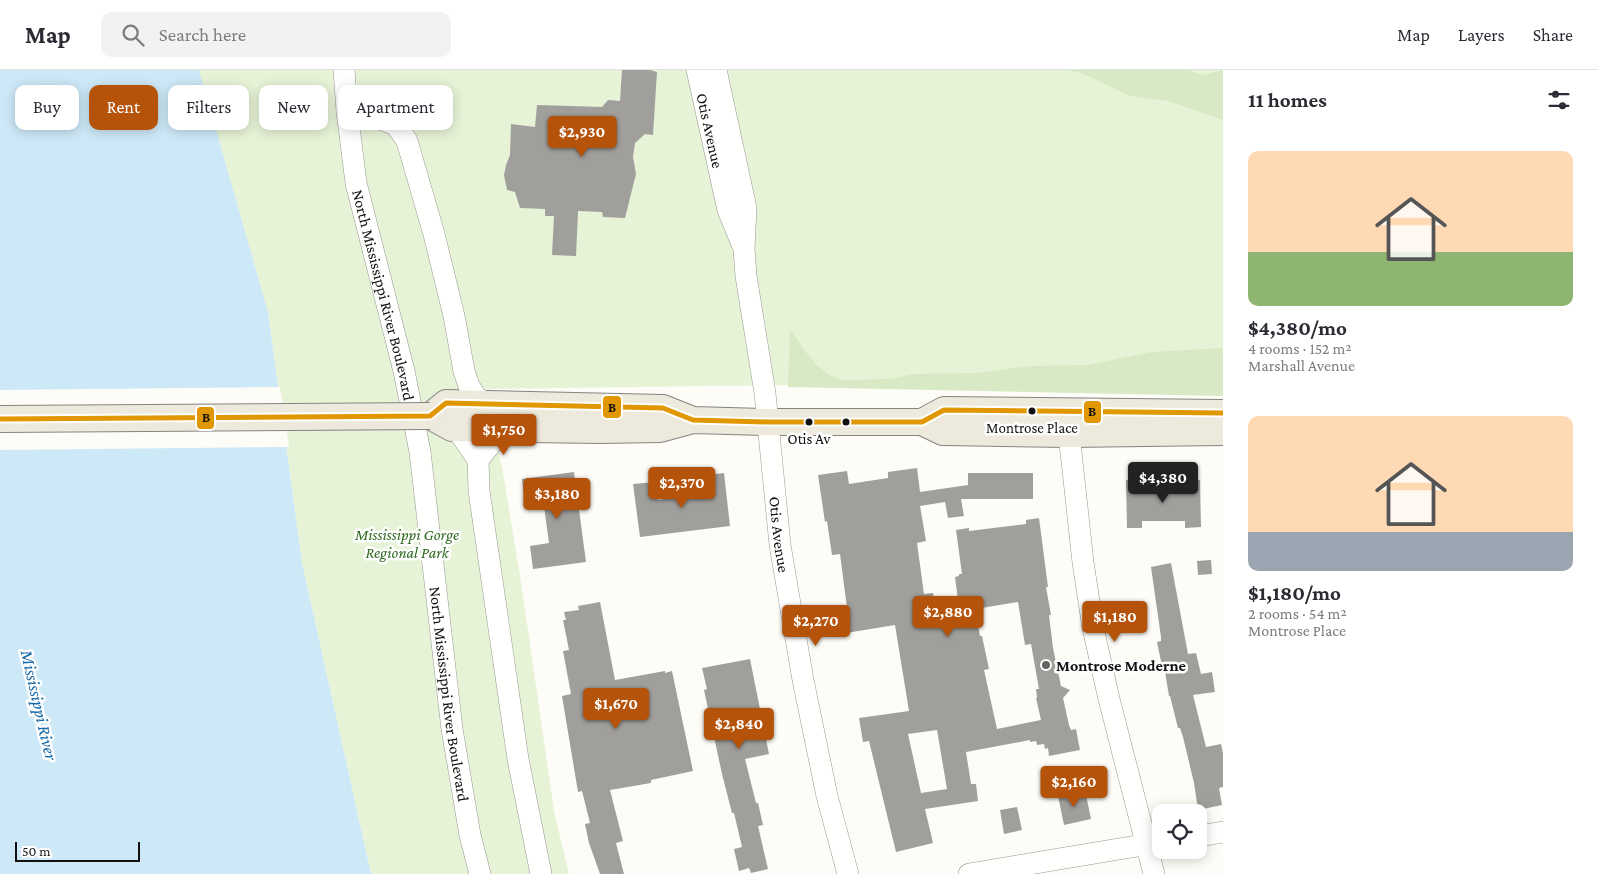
<!DOCTYPE html>
<meta charset="utf-8">
<style>
:root{--surface:#fff;--page:#f2f2f3;--text:#2b2b33;--muted:#7c7c81;--line:#e1e1e2;--accent:#b45309}
body{margin:0;font-family:"Crimson Pro",serif;background:var(--page);color:var(--text);height:100vh;display:flex;flex-direction:column;font-size:19px;white-space:nowrap}
*{box-sizing:border-box;margin:0}
p{font-size:16px;color:var(--muted)}
.icon{flex:none;width:28px;height:28px;fill:none;stroke:currentColor;stroke-width:2;stroke-linecap:round;stroke-linejoin:round}
.map{position:relative;flex:1;overflow:hidden}
.sheet{display:flex;flex-direction:column;background:var(--surface);width:375px}
.sheet>*{flex:none}
.guide{position:absolute;left:15px;top:15px;width:475px;height:45px;display:flex;gap:10px}
.buttons{position:absolute;left:1152px;top:734px;display:grid;gap:10px}
.buttons a{display:grid;place-items:center;width:55px;height:55px;border-radius:10px;background:var(--surface);box-shadow:0 2px 12px #0003;font-size:25px}
.scale{position:absolute;left:15px;bottom:12px;width:125px;box-sizing:border-box;padding-left:5px;border:2px solid #111;border-top:0;font-size:14px;line-height:18px;white-space:nowrap;color:#111;-webkit-text-stroke:4px #fff;paint-order:stroke}
.price{position:absolute;translate:-50% -42px;padding:0 11px;border-radius:5px;background:var(--accent);color:#fff;font-size:16px;line-height:32px;filter:drop-shadow(0 1px 2px #0008)}
.price::after{content:'';position:absolute;left:50%;top:30px;width:15px;height:11px;margin-left:-8px;background:inherit;clip-path:polygon(0 0,100% 0,50% 100%)}
.price.selected{background:#222;color:#fff}
ul{padding:0;list-style:none}
li{display:grid;align-content:center;gap:10px;height:265px;padding:0 25px}
li span{display:grid;place-items:center;height:155px;border-radius:10px;color:#555}
li>.icon{margin-inline-start:auto}
span .icon{width:90px;height:90px;fill:#fffc;stroke-width:1}
li b{font-size:21px}
h2{display:flex;justify-content:space-between;align-items:center;height:60px;padding:0 25px;font-size:21px}
.pill{padding:0 18px;border-radius:10px;background:var(--surface);box-shadow:0 2px 12px #0003;font-size:18px;line-height:45px}
.pill.selected{background:var(--accent);color:#fff}
header{display:flex;align-items:center;gap:30px;box-sizing:border-box;height:70px;padding:0 25px;background:var(--surface);border-bottom:1px solid var(--line)}
header strong{font-size:24px}
nav{display:flex;gap:28px;margin-inline-start:auto;font-size:18px}
.search{width:350px;height:45px;background:var(--page);display:flex;align-items:center;gap:12px;box-sizing:border-box;padding:0 18px;border-radius:10px;color:var(--muted);font-size:19px}
main{display:flex;flex:1;min-height:0}
.map>svg:first-child{display:block}
</style>
<header>
<strong>Map</strong>
<div class="search"><svg class="icon" aria-label="search" viewBox="0 0 24 24"><circle cx="10" cy="10" r="6"/><path d="M15 15l6 6"/></svg>Search here</div>
<nav><a>Map</a><a>Layers</a><a>Share</a></nav>
</header>
<main>
<div class="map">
<svg width="1223" height="804" viewBox="0 0 1223 804">
<rect width="100%" height="100%" fill="#fdfcf7"/>
<path fill="#e7f3d7" d="M 199,0 L 1223,0 L 1223,322 L 792,315 L 483,319 L 502,397 L 521,512 L 554,741 L 569,804 L 371,804 L 302,493 L 268,242 Z"/>
<path fill="#d8eac5" d="M 1067,0 L 1191,0 L 1190,1 L 1202,5 L 1223,0 L 1223,50 L 1168,31 L 1130,26 L 1084,4 Z
M 790,259 L 805,281 L 817,295 L 829,305 L 841,310 L 888,309 L 914,304 L 976,303 L 1030,296 L 1087,295 L 1151,282 L 1223,278 L 1223,326 L 788,317 Z"/>
<path fill="#cde8f7" d="M 0,0 L 199,0 L 268,242 L 302,493 L 371,804 L 0,804 Z"/>
<path fill="#fdfcf7" d="M 280,317 L 289,377 L 0,380 L 0,320 Z"/>
<path fill="#a19f9c" fill-rule="evenodd" d="M 622,0 L 650,0 L 657,2 L 653,65 L 645,64 L 635,73 L 633,87 L 636,104 L 625,148 L 603,147 L 602,142 L 578,141 L 576,186 L 552,185 L 554,146 L 545,146 L 545,139 L 520,138 L 515,122 L 507,120 L 504,105 L 506,95 L 510,85 L 511,54 L 535,57 L 537,35 L 602,37 L 608,30 L 620,31 Z
M 917,398 L 920,422 L 968,415 L 968,403 L 1033,403 L 1033,429 L 961,429 L 964,446 L 948,448 L 945,432 L 920,436 L 926,471 L 917,473 L 924,524 L 933,523 L 936,542 L 959,538 L 955,507 L 959,506 L 959,504 L 962,504 L 956,460 L 969,458 L 969,461 L 1026,454 L 1026,450 L 1039,448 L 1048,517 L 1046,517 L 1051,545 L 1049,545 L 1053,578 L 1061,616 L 1070,620 L 1063,628 L 1069,655 L 1071,660 L 1076,659 L 1080,680 L 1049,686 L 1048,678 L 1045,679 L 1044,674 L 1037,675 L 1036,671 L 1030,672 L 1030,670 L 966,682 L 971,714 L 976,714 L 978,731 L 925,739 L 933,773 L 896,782 L 869,671 L 863,672 L 859,648 L 909,641 L 895,555 L 846,563 L 842,539 L 847,538 L 840,484 L 832,485 L 827,451 L 825,452 L 818,405 L 847,401 L 849,414 L 888,408 L 888,402 ZM 1018,532 L 1025,575 L 1031,574 L 1039,619 L 1036,619 L 1037,628 L 1036,628 L 1041,650 L 997,659 L 984,600 L 989,599 L 982,566 L 980,566 L 975,539 ZM 937,660 L 947,719 L 921,723 L 908,664 Z
M 574,402 L 586,492 L 533,499 L 530,476 L 549,473 L 543,429 L 525,431 L 522,409 Z
M 724,403 L 730,456 L 640,467 L 633,414 L 656,412 L 658,430 L 702,424 L 700,406 Z
M 1126,410 L 1143,410 L 1143,417 L 1184,417 L 1184,410 L 1200,410 L 1201,457 L 1185,458 L 1185,451 L 1142,451 L 1142,458 L 1127,458 Z
M 1211,490 L 1212,504 L 1198,505 L 1197,491 Z
M 1171,493 L 1188,584 L 1196,583 L 1201,604 L 1212,602 L 1215,622 L 1193,625 L 1206,677 L 1221,674 L 1223,683 L 1223,717 L 1219,718 L 1222,735 L 1198,740 L 1194,713 L 1183,667 L 1180,658 L 1178,658 L 1170,626 L 1169,626 L 1164,596 L 1162,596 L 1157,572 L 1161,571 L 1161,567 L 1151,497 Z
M 600,532 L 615,610 L 665,601 L 665,603 L 672,601 L 693,701 L 651,710 L 651,713 L 610,720 L 623,771 L 616,773 L 624,804 L 600,804 L 589,773 L 585,754 L 590,753 L 582,721 L 578,722 L 562,626 L 571,624 L 563,581 L 569,580 L 563,550 L 566,550 L 564,542 L 579,540 L 578,536 Z
M 750,589 L 769,684 L 745,689 L 756,733 L 758,733 L 763,755 L 758,756 L 768,799 L 751,803 L 749,798 L 739,801 L 734,779 L 742,777 L 734,743 L 732,743 L 722,704 L 704,620 L 707,619 L 702,598 Z
M 1085,720 L 1091,749 L 1064,755 L 1058,726 Z
M 1017,737 L 1022,760 L 1004,764 L 1000,740 Z"/>
<g fill="none" stroke-linecap="round" stroke-linejoin="round">
<g stroke="#979795" stroke-width="22">
<g id="minor">
<path id="s1" d="M 344,0 L 347,41 L 356,113 L 404,301 L 420,382 L 452,659 L 470,765 L 480,804"/>
<path id="s2" d="M 697,0 L 728,140 L 742,174"/>
<path id="s3" d="M 716,0 L 746,138 L 744,179 L 746,206 L 765,323 L 780,475 L 803,610 L 827,726 L 848,804"/>
<path d="M 347,41 L 373,46 L 396,55 L 407,71 L 434,164 L 454,246 L 464,301 L 469,316 L 476,327 L 490,335"/>
<path d="M 1069,348 L 1069,364 L 1083,492 L 1093,558 L 1109,629 L 1154,804"/>
<path d="M 452,358 L 461,365 L 478,390 L 479,421 L 518,689 L 541,804"/>
<path d="M 478,390 L 503,359"/>
<path d="M 1199,766 L 1223,762"/>
<path d="M 969,804 L 1161,772"/>
</g>
</g>
<g stroke="#858482" stroke-width="28">
<path id="major" d="M 693,350 L 663,338 L 446,333 L 430,346 L 452,358 L 600,360 L 660,359 L 693,350 L 768,352 L 922,352 L 943,362 L 1069,364 L 1223,362
M 922,352 L 944,340 L 1223,343"/>
</g>
<use href="#minor" stroke="#fffffe" stroke-width="21"/>
<use href="#major" stroke="#ede9dc" stroke-width="26"/>
<g stroke="#858482" stroke-width="28" stroke-linecap="butt">
<path id="major-bridge" d="M 0,349 L 430,346"/>
</g>
<use href="#major-bridge" stroke="#ede9dc" stroke-width="26"/>
<g stroke="#fff" stroke-width="9">
<path id="bus-1" d="M 0,349 L 430,346 L 446,333 L 663,338 L 693,350 L 768,352 L 922,352 L 944,340 L 1223,343"/>
</g>
<use href="#bus-1" stroke="#e09702" stroke-width="5"/>
</g>
<g fill="#111" stroke="#fff" stroke-width="2">
<circle cx="1032" cy="341" r="4.5"/>
<circle cx="809" cy="352" r="4.5"/>
<circle cx="846" cy="352" r="4.5"/>
</g>
<circle fill="#646362" stroke="#fff" stroke-width="2" cx="1046" cy="595" r="5"/>
<g text-anchor="middle" stroke-width="5" stroke-linejoin="round" paint-order="stroke">
<g font-size="15" fill="#111" stroke="#fff">
<text x="1032" y="363">Montrose Place</text>
<text x="809" y="374">Otis Av</text>
</g>
<g font-size="16" fill="#111" stroke="#fff">
<text dy="6" stroke="none"><textPath href="#s2" startOffset="62">Otis Avenue</textPath></text>
<text dy="6" stroke="none"><textPath href="#s1" startOffset="229">North Mississippi River Boulevard</textPath></text>
<text dy="6" stroke="none"><textPath href="#s3" startOffset="470">Otis Avenue</textPath></text>
<text dy="6" stroke="none"><textPath href="#s1" startOffset="634">North Mississippi River Boulevard</textPath></text>
</g>
<g font-size="16" font-style="italic" fill="#2f6b1f" stroke="#fff">
<text x="407" y="470">Mississippi Gorge<tspan x="407" dy="18">Regional Park</tspan></text>
</g>
<g font-size="16" font-weight="bold" fill="#111" stroke="#fff" text-anchor="start">
<text x="1056" y="601">Montrose Moderne</text>
</g>
<g font-size="18" font-style="italic" fill="#1768a6" stroke="#fff">
<text transform="translate(39 635) rotate(77)" y="6">Mississippi River</text>
</g>
</g>
<g stroke="#fff" stroke-width="2">
<rect x="602" y="325" width="20" height="24" rx="5" fill="#e09702"/>
<rect x="1083" y="330" width="19" height="24" rx="5" fill="#e09702"/>
<rect x="196" y="336" width="19" height="24" rx="5" fill="#e09702"/>
</g>
<g font-size="14" text-anchor="middle" font-weight="bold" fill="#111">
<text x="612" y="342">B</text>
<text x="1092" y="346">B</text>
<text x="206" y="352">B</text>
</g>
</svg>
<div class="buttons">
<a><svg class="icon" aria-label="locate" viewBox="0 0 24 24"><circle cx="12" cy="12" r="6"/><path d="M12 2v4M12 18v4M2 12h4M18 12h4"/></svg></a>
</div>
<div class="scale">50 m</div>
<b class="price" style="left:582px;top:88px">$2,930</b>
<b class="price" style="left:504px;top:386px">$1,750</b>
<b class="price selected" style="left:1163px;top:434px">$4,380</b>
<b class="price" style="left:682px;top:439px">$2,370</b>
<b class="price" style="left:557px;top:450px">$3,180</b>
<b class="price" style="left:948px;top:568px">$2,880</b>
<b class="price" style="left:1115px;top:573px">$1,180</b>
<b class="price" style="left:816px;top:577px">$2,270</b>
<b class="price" style="left:616px;top:660px">$1,670</b>
<b class="price" style="left:739px;top:680px">$2,840</b>
<b class="price" style="left:1074px;top:738px">$2,160</b>
<div class="guide">
<a class="pill">Buy</a>
<a class="pill selected">Rent</a>
<a class="pill">Filters</a>
<a class="pill">New</a>
<a class="pill">Apartment</a>
</div>
</div>
<section class="sheet">
<h2>11 homes<svg class="icon" aria-label="filters" viewBox="0 0 24 24"><path d="M4 7h16M4 17h16"/><circle cx="9" cy="7" r="2"/><circle cx="15" cy="17" r="2"/></svg></h2>
<ul>
<li><span style="background:linear-gradient(#ffd9b3 65%,#8fb573 0)"><svg class="icon" aria-label="home" viewBox="0 0 24 24"><path d="M3 11l9-7 9 7M6 9v11h12V9"/></svg></span><div><b>$4,380/mo</b><p>4 rooms · 152 m²</p><p>Marshall Avenue</p></div></li>
<li><span style="background:linear-gradient(#ffd9b3 75%,#9aa5b1 0)"><svg class="icon" aria-label="home" viewBox="0 0 24 24"><path d="M3 11l9-7 9 7M6 9v11h12V9"/></svg></span><div><b>$1,180/mo</b><p>2 rooms · 54 m²</p><p>Montrose Place</p></div></li>
</ul>
</section>
</main>
